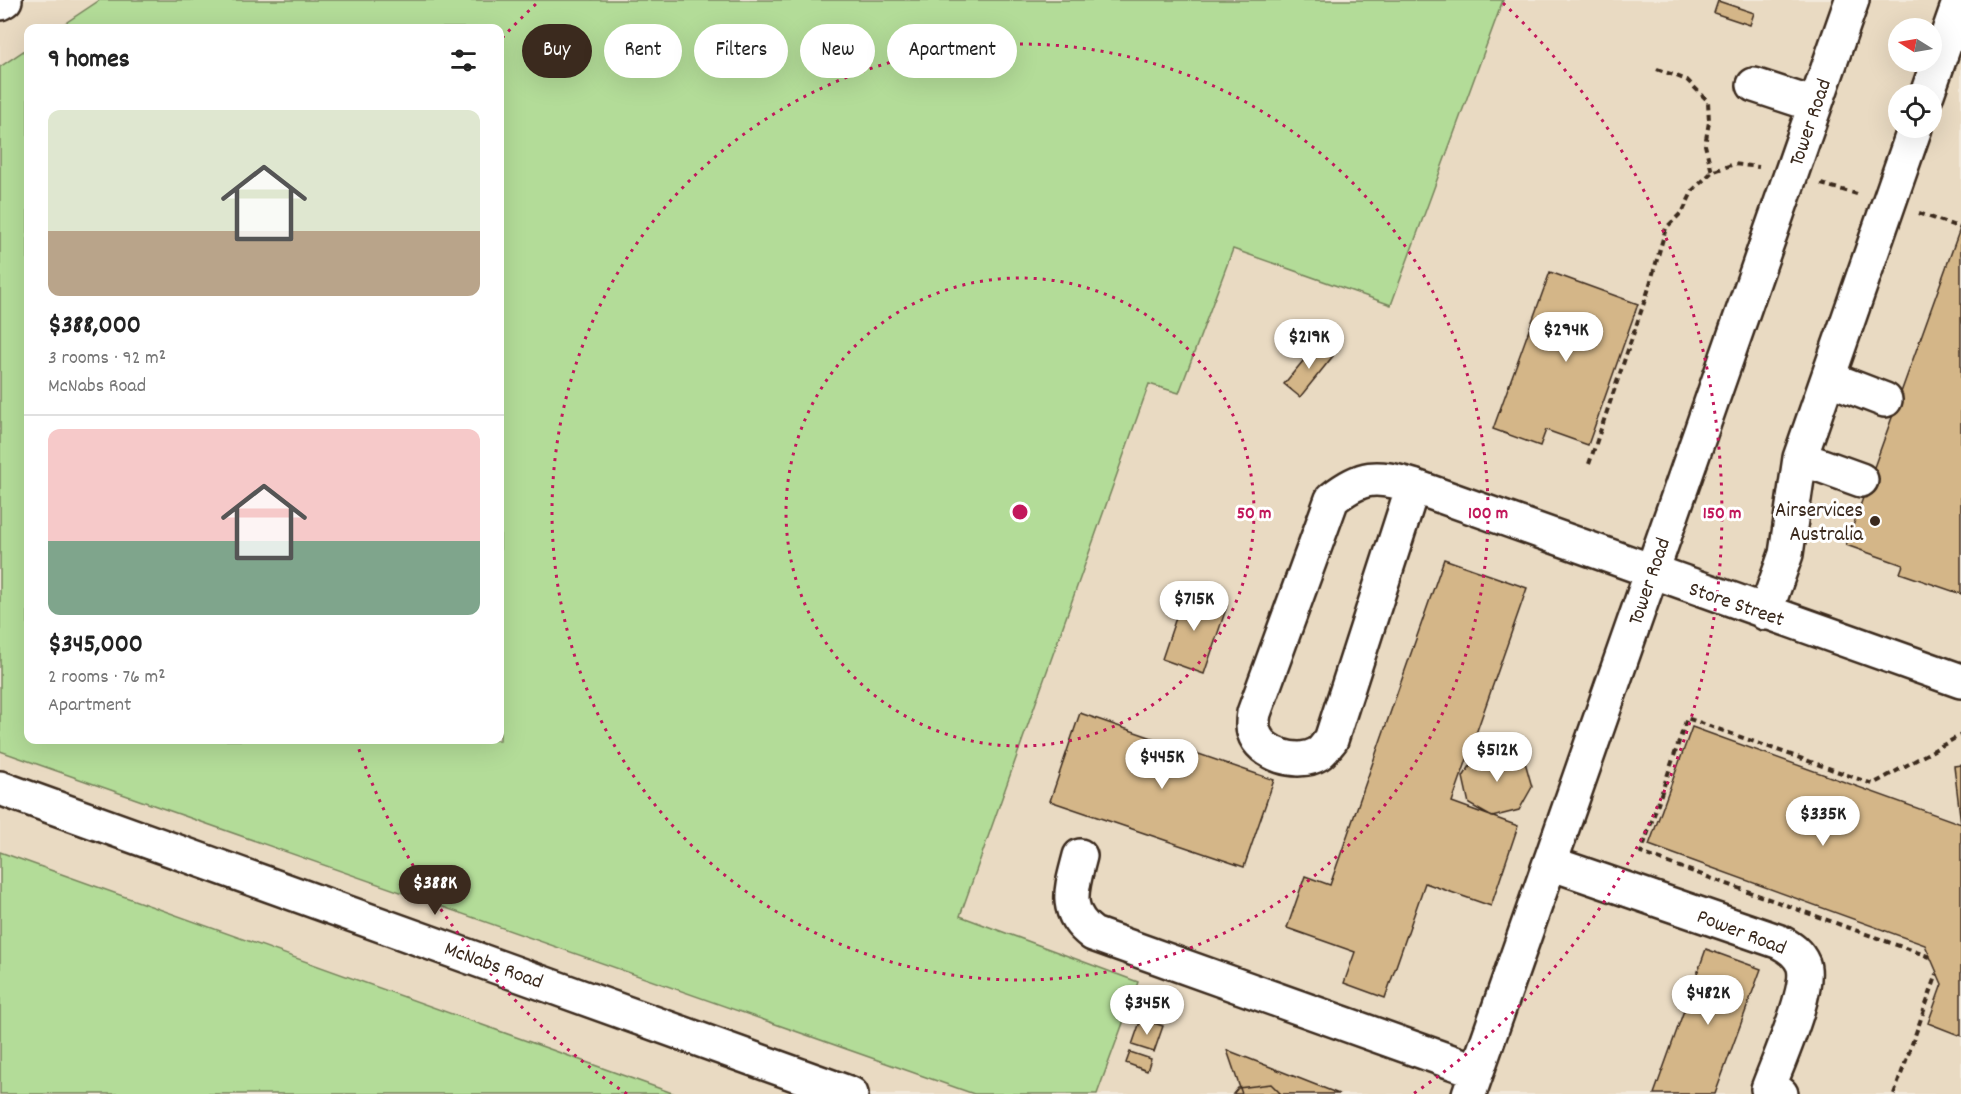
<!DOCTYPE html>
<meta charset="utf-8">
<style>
:root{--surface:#fff;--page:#f2f2f2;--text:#222;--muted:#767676;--line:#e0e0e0;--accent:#3b2a1e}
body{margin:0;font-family:Dekko,sans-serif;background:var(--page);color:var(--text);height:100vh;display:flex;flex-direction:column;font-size:22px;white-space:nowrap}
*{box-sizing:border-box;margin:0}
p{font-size:20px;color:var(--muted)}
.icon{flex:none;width:33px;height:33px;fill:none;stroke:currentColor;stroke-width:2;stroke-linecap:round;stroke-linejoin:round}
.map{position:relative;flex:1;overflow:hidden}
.side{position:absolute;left:24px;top:24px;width:480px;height:720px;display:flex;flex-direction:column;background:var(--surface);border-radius:12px;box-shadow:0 6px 24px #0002}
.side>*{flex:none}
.banner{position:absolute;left:522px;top:24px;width:570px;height:54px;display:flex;gap:12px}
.needle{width:39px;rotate:281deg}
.tools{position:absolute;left:1888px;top:18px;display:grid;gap:12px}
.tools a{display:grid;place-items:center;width:54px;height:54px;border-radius:50%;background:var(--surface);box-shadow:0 6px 24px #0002;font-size:30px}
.price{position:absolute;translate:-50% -51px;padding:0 14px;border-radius:21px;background:#fff;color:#222;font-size:20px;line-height:39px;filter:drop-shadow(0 2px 3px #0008)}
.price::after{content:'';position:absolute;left:50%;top:36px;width:18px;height:14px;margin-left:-9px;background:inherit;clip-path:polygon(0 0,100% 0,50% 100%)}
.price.active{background:var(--accent);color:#fff}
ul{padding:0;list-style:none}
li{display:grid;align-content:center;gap:12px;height:318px;padding:0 24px}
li+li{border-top:2px solid var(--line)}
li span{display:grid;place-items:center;height:186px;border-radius:12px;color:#555}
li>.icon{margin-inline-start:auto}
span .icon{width:108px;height:108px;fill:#fffc;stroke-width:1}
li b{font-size:26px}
h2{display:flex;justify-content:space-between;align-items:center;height:72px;padding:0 24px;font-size:26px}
.chip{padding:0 21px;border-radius:27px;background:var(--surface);box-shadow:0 6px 24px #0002;font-size:21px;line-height:54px}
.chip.active{background:var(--accent);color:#fff}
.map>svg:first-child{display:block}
</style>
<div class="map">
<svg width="1961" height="1094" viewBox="0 0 1961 1094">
<rect width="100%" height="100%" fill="#f2e9db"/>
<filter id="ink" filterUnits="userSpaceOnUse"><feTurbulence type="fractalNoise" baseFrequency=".0167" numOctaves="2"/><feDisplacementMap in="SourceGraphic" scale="12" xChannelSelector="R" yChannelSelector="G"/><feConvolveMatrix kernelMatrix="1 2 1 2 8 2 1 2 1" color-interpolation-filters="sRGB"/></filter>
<g filter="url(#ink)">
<path fill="#e9dac2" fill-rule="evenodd" d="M 0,0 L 1961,0 L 1961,1094 L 0,1094 ZM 28,28 L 500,28 L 500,740 L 28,740 ZM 1899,28 L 1932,28 L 1932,62 L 1899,62 ZM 1899,94 L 1932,94 L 1932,128 L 1899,128 Z"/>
<path fill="#b3dc98" stroke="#77835b" stroke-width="1.5" d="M 100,0 L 1503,0 L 1391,305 L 1233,249 L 1179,393 L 1149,384 L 960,916 L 1138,982 L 1097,1094 L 974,1094 L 0,751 L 0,67 L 28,48 L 28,740 L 500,740 L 500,28 L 58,28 Z
M 0,852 L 675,1094 L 0,1094 Z"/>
<path fill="#d4b688" stroke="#3b2a1e" stroke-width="1.5" d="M 1718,1 L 1754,13 L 1750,25 L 1714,13 Z
M 1961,226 L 1961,594 L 1900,573 L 1903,565 L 1846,545 Z
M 1550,272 L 1638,304 L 1588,445 L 1546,430 L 1540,446 L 1493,429 Z
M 1318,343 L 1333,356 L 1300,397 L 1284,384 Z
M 1444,559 L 1527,588 L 1452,802 L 1518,826 L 1491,906 L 1425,883 L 1385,998 L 1344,983 L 1355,952 L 1287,928 L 1305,876 L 1330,885 Z
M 1185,591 L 1227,606 L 1204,674 L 1162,659 Z
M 1080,713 L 1274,780 L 1244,867 L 1050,801 Z
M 1692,727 L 1961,824 L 1954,766 L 1961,765 L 1961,1036 L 1928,1023 L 1942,984 L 1925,945 L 1649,845 Z
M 1502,749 L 1525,762 L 1532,787 L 1519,810 L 1492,817 L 1469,804 L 1463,777 L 1477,755 Z
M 1706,949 L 1761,969 L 1715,1094 L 1654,1094 Z
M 1141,1019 L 1163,1026 L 1154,1052 L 1132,1045 Z
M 1227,1050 L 1339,1094 L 1242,1094 Z
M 1130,1052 L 1151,1059 L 1147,1071 L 1126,1063 Z
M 1271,1084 L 1281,1094 L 1233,1094 L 1238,1088 Z"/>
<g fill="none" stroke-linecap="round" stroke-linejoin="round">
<g stroke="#3b2a1e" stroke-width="38">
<path id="minor" d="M 0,3 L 5,0
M 1754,85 L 1815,105
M 1927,94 L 1960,0
M 1828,378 L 1885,400
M 1861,480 L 1800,458 L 1915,128
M 1413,486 L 1331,740 C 1327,744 1323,751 1318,754 C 1298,766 1261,755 1254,732 C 1252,727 1253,719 1254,713 L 1332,499 C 1362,475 1376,475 1413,486 L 1961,681
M 1765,613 L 1786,554 L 1800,458
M 0,788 L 851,1094
M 1080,856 C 1072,888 1062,911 1093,934 L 1477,1071
M 1550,863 L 1780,942 C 1791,948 1798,953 1803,964 C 1812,987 1777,1064 1768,1089 L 1781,1094
M 1469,1094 L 1852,0"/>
</g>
<path stroke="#3b2a1e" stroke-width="4" stroke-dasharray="6 4.5" stroke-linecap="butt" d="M 1657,69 L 1687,80 L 1708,101 L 1709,122 L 1705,145 L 1712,172
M 1821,184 L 1857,194
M 1919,213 L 1961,228
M 1589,464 L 1648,291 L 1666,228 L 1683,211 L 1693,190 L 1712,172 L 1734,164 L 1759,167
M 1930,957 L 1641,853 L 1687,718 L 1873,784 L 1961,735
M 1894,1094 L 1937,974"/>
<use href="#minor" stroke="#fff" stroke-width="33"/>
</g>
</g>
<g fill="none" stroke="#c2185b" stroke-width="3" stroke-dasharray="3 6">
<circle cx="1020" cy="512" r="234"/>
<circle cx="1020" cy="512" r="468"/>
<path d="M627 1094A702 702 0 0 1 356 741M502 38A702 702 0 0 1 537 3M1503 3A702 702 0 0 1 1413 1094"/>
</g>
<circle fill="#3b2a1e" stroke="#fff" stroke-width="2" cx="1875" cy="521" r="6"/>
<g text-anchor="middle" stroke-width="6" stroke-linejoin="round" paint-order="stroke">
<g font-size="21" fill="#3b2a1e" stroke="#fff">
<text transform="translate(1809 122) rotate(-71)" y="7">Tower Road</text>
<text transform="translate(1648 581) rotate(-71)" y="7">Tower Road</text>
<text transform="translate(1737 603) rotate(19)" y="7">Store Street</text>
<text transform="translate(1742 931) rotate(21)" y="7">Power Road</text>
<text transform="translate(494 964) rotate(20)" y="7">McNabs Road</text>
</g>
<g font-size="21" fill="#3b2a1e" stroke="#fff" text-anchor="end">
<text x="1863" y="516">Airservices<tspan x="1863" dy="24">Australia</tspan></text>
</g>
</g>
<circle cx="1020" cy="512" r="9" fill="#c2185b" stroke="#fff" stroke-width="3"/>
<g font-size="18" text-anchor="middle" font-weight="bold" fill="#c2185b" stroke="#fff" stroke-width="6" stroke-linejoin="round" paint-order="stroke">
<text x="1254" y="518">50 m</text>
<text x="1488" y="518">100 m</text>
<text x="1722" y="518">150 m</text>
</g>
</svg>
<div class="tools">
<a><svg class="needle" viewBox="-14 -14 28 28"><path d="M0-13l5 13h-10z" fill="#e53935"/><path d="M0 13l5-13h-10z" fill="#767676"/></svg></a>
<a><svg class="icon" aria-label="locate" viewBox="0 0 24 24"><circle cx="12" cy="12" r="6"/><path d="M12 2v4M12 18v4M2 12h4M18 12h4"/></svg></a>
</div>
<b class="price" style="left:1566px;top:363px">$294K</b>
<b class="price" style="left:1309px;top:370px">$219K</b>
<b class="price" style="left:1194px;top:632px">$715K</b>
<b class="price" style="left:1497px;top:783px">$512K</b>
<b class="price" style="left:1162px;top:790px">$445K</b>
<b class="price" style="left:1823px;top:847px">$335K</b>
<b class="price active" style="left:435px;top:916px">$388K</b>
<b class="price" style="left:1708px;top:1026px">$482K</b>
<b class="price" style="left:1147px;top:1036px">$345K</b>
<div class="banner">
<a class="chip active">Buy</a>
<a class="chip">Rent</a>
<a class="chip">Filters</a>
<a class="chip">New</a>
<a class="chip">Apartment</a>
</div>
<section class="side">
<h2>9 homes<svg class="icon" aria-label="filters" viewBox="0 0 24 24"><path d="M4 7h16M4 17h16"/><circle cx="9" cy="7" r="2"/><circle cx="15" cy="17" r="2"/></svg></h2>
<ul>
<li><span style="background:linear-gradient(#dfe7d0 65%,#b9a48a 0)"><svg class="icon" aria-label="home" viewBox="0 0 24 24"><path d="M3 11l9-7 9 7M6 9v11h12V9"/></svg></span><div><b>$388,000</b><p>3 rooms · 92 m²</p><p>McNabs Road</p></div></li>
<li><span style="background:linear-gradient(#f6c9c9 60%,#7fa58c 0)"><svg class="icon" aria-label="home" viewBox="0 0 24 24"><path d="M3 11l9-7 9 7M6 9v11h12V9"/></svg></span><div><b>$345,000</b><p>2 rooms · 76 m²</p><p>Apartment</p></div></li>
</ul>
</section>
</div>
